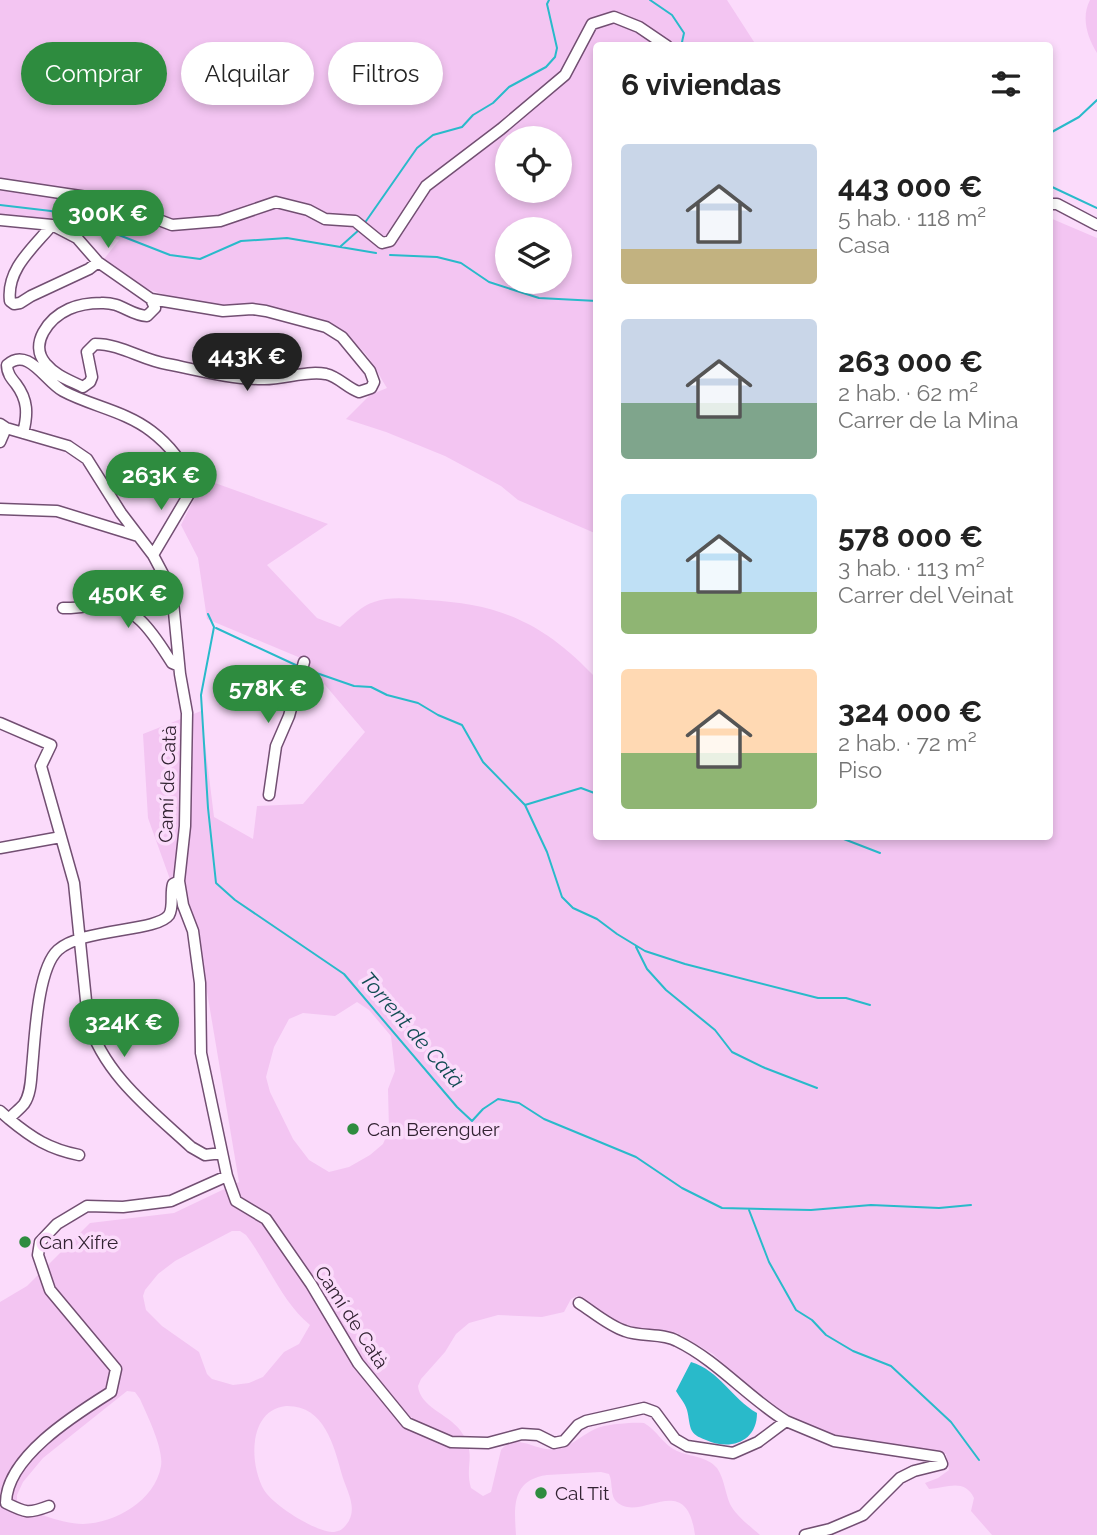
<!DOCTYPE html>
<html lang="es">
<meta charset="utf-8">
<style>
:root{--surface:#fff;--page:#f6f6f6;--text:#222;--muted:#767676;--accent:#2e8c3f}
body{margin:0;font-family:Raleway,sans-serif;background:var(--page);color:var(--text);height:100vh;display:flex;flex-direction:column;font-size:26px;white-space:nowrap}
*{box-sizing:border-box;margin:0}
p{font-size:23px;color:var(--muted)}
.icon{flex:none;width:38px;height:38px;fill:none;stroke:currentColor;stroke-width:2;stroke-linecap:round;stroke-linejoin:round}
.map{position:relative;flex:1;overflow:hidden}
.panel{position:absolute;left:593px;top:42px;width:460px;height:798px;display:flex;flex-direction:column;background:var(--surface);border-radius:7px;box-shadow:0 4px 10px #0003}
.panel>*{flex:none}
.guide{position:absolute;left:21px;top:42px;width:467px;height:63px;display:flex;gap:14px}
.fabs{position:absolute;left:495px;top:126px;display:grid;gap:14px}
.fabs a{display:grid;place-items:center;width:77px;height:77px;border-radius:50%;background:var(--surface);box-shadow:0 4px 10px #0003;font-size:35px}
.price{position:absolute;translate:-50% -60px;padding:0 16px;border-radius:24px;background:var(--accent);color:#fff;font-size:23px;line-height:46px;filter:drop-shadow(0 2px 4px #0008)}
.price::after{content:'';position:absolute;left:50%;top:42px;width:21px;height:16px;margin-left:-10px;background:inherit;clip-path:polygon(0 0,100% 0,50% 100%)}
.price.active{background:#222;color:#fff}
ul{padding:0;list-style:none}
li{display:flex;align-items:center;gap:21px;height:175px;padding:0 28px}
li span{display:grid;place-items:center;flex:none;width:196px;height:140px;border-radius:7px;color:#555}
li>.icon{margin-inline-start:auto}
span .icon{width:84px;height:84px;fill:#fffc;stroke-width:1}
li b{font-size:30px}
h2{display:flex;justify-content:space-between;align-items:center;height:84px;padding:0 28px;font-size:30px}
.chip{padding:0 24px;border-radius:32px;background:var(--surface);box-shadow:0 4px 10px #0003;font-size:24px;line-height:63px}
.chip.active{background:var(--accent);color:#fff}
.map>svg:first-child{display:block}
</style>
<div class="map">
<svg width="1097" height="1535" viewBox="0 0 1097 1535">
<rect width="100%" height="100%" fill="#fbdbfb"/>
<path fill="#f3c5f2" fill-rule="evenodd" d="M 0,0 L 727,0 L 756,45 L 597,46 L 597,534 L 518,500 L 501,486 L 445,456 L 386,432 L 346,419 L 370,395 L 387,388 C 380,377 373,362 364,352 C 305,290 225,319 153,291 C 136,285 119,269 104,259 L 119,240 L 52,219 L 0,214 ZM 508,138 L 560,138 L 560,191 L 508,191 ZM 508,229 L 560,229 L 560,282 L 508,282 Z
M 1090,0 L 1097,0 L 1097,53 C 1087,37 1081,17 1090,0 Z
M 1050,218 L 1097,238 L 1097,1535 L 992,1535 L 971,1511 L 974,1498 C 964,1478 947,1488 929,1489 L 925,1483 L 938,1478 L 949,1470 L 946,1454 L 846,1439 L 804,1423 L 768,1406 L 713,1354 L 677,1333 L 639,1330 L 610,1318 L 589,1302 L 577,1296 L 571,1299 L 564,1312 L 542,1317 L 498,1315 L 469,1323 L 456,1334 L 445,1352 L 421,1379 L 418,1386 C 420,1407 448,1414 460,1430 C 478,1454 464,1465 471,1488 L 483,1496 L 491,1492 L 501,1450 C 515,1434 530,1447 546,1449 C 568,1451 578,1437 595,1429 C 605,1424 633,1422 644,1423 C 657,1430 663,1445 677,1451 C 690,1457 707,1456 717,1468 C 724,1478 725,1492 730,1504 C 736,1516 750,1526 760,1535 L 695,1535 C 686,1466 638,1527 615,1500 C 610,1493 613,1482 609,1474 L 601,1472 L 547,1475 C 512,1480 514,1506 516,1535 L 0,1535 L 0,1302 L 27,1286 L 90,1223 L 174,1213 L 239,1182 L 204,974 L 148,818 L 143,734 L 201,711 L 214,817 L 253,839 L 257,806 L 303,804 L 365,732 L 303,659 L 207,619 L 198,558 L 181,525 L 204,479 L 328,524 L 267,565 L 317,618 L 340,627 C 350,618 361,606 374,602 C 390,596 411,599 427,600 C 503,604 545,624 597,679 L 597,836 L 1050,836 ZM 357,1002 L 369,1010 L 391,1036 L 395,1071 L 388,1089 L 389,1130 L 383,1144 L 370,1155 L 349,1167 L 329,1172 L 309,1160 L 293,1139 L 270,1092 L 266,1077 L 274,1047 L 289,1019 L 303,1013 L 335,1016 ZM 232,1231 L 240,1231 L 246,1235 C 268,1264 282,1302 310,1325 L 299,1344 L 284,1352 L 263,1377 L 249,1383 L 233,1385 L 212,1379 L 207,1374 L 199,1352 L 162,1326 L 146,1310 L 143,1296 L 145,1290 L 158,1274 L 175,1261 ZM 127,1391 L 135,1392 L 140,1399 C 147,1415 164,1449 161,1466 C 155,1501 115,1523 83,1524 C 71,1524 57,1520 45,1516 C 35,1513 23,1512 17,1503 L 17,1495 L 23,1482 L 43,1458 ZM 286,1406 C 324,1405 334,1445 342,1475 C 347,1492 359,1509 346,1525 C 342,1530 338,1532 332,1532 C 314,1531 273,1505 264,1490 C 249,1464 248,1410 286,1406 Z"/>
<path fill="#29baca" d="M 691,1362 C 719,1370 732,1399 757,1413 C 757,1442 730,1451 706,1440 C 701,1438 695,1436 692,1431 C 689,1426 689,1417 687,1410 C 685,1403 680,1398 676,1391 Z"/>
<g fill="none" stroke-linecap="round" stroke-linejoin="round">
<path stroke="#29baca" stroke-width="2" d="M 650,0 L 672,15 L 684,33 L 682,42 L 687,46
M 1050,133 L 1079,117 L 1097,100
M 1050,186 L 1097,208
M 0,205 L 51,211 L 78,219 L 170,255 L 200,259 L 241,241 L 287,238 L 376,253
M 364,224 L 417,148 L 433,135 L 462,127 L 473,115 L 493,103 L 509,87 L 546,67 L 555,57 L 557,48 L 547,4 L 549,0
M 341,246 L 360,229
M 390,255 L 437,257 L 461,263 L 489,282 L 539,298 L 597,301
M 208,614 L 214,627 L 201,695 L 208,808 L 216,883 L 235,900 L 344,974 L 457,1107 L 472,1121 L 483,1109 L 498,1099 L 519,1103 L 544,1119 L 636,1157 L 682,1188 L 722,1208 L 811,1210 L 871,1205 L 939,1208 L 971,1205
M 216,628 L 300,667
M 305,669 L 354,686 L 371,687 L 387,695 L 418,703 L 438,715 L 462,725 L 483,762 L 525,805 L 547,852 L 562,897 L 573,908 L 597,919 L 617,934 L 645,951 L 685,964 L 818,998 L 846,998 L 870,1005
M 525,805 L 581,788 L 597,794
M 836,836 L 880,853
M 636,947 L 647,969 L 666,990 L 715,1030 L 732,1052 L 765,1068 L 817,1088
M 749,1210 L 769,1262 L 796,1310 L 812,1320 L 826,1335 L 853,1351 L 891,1366 L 951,1422 L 979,1460"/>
<g stroke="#724f72" stroke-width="13">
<path id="minor" d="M 0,184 L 87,197 L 125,207 L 172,225 L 220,221 L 276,202 L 308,210 L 325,219 L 355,221 L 382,243 L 390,241 L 426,186 L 501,129 L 565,75 L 592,24 L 614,17 L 639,27 L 667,46
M 1050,204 L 1057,204 L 1097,225
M 0,220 L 52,225 L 77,238 L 98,262 L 151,299 L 223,311 L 252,309 L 266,311 L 326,327 L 342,337 L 370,371 L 374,382 L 371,388 L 359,392 C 347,388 339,377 326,374 C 305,370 283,380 262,379 C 230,379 198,370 167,364 C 142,360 121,344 95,344 L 87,352 L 92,377 L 90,382 L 83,387 C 69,380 56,376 46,364 C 28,344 49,318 69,309 C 78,305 91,303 101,303 C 122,302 129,315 147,316 L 155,308 L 151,299
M 52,225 C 34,247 6,269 10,301 L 14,304 L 20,303 L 31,296 L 89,269 L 98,262
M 0,424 L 6,428 L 68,446 L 87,459 L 121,513 L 153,555 L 172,591 L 180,674 L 187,713 L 185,826 L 179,881 L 183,905 L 193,931 L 200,983 L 201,1053 L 227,1176 L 236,1201 L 266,1219 L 311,1284 L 358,1363 L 407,1423 L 451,1442 L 488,1443 L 522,1434 L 538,1435 L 554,1443 L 564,1441 L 578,1425 L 586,1421 L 644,1408 L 655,1412 L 675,1439 L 687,1446 L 733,1453 L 758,1442 L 786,1421 L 834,1441 L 939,1457 L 942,1464 L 914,1471 L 900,1478 L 863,1515 L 830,1529 L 805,1535
M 23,433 C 28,414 28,400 16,384 C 11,378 7,373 7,365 C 28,346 45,381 63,391 C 91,406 125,411 151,431 C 171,446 182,463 195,484 L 153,555
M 0,442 L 6,428
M 0,509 L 57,511 L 138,536
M 63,608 C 77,609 88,605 102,604 C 137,604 155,637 172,663 L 179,666
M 0,723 L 51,745 L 41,766 L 74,883 L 88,1020 C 103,1074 152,1111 191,1147 L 205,1155 L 222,1153
M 269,795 L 276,746 L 289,716 L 304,662
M 0,848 L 61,837
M 0,1111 L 9,1119 C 13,1114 20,1109 24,1104 C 31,1094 31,1079 32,1068 C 35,1039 37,969 58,950 C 82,928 157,932 169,915 C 174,907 170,893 173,884 L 179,881
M 9,1119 C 32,1138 49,1149 79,1155
M 579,1303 C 593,1312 609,1326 625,1331 C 641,1337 663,1333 677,1341 C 718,1361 747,1397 786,1421
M 49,1506 C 28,1514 26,1513 6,1503 C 6,1457 76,1414 111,1392 L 116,1369 L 50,1290 L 38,1255 L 40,1242 L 57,1224 L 87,1206 L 123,1207 L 171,1201 L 227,1176"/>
</g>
<use href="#minor" stroke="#fff" stroke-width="10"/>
</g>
<g fill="#2e8c3f" stroke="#fbdbfb" stroke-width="2.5">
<circle cx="353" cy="1129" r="7"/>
<circle cx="25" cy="1242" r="7"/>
<circle cx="541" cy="1493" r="7"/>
</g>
<g text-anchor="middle" stroke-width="7" stroke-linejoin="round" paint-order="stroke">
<g font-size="19" fill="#322332" stroke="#fbdbfb">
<text transform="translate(167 784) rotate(-88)" y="7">Camí de Catà</text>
<text transform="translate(352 1317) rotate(57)" y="7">Camí de Catà</text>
</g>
<g font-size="19" fill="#322332" stroke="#fbdbfb" text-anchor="start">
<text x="367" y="1136">Can Berenguer</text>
<text x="39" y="1249">Can Xifre</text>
<text x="555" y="1500">Cal Tit</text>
</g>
<g font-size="21" font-style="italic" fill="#114c53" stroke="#fbdbfb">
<text transform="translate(412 1030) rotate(49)" y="7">Torrent de Catà</text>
</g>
</g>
</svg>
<div class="fabs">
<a><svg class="icon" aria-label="locate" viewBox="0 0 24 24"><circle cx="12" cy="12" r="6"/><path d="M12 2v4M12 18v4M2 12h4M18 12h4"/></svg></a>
<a><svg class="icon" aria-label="layers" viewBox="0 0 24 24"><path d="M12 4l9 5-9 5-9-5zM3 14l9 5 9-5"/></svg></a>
</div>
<b class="price" style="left:108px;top:250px">300K €</b>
<b class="price active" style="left:247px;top:393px">443K €</b>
<b class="price" style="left:161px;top:512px">263K €</b>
<b class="price" style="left:128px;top:630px">450K €</b>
<b class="price" style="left:268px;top:725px">578K €</b>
<b class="price" style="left:124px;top:1059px">324K €</b>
<div class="guide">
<a class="chip active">Comprar</a>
<a class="chip">Alquilar</a>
<a class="chip">Filtros</a>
</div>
<section class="panel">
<h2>6 viviendas<svg class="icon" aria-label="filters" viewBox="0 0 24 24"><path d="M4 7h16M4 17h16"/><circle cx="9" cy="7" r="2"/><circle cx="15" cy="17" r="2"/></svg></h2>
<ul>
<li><span style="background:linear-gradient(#c9d6e8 75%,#c2b280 0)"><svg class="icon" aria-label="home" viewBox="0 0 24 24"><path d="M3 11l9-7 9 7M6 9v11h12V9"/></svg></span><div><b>443 000 €</b><p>5 hab. · 118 m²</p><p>Casa</p></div></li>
<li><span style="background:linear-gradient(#c9d6e8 60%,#7fa58c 0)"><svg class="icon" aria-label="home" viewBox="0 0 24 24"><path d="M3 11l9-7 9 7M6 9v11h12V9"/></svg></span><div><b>263 000 €</b><p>2 hab. · 62 m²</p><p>Carrer de la Mina</p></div></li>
<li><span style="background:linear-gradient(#bfe0f5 70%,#8fb573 0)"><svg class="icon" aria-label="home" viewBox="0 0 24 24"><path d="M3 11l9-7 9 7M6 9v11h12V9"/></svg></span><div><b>578 000 €</b><p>3 hab. · 113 m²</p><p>Carrer del Veinat</p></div></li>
<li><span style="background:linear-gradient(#ffd9b3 60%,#8fb573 0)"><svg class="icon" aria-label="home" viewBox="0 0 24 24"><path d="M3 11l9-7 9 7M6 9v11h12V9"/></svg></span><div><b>324 000 €</b><p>2 hab. · 72 m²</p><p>Piso</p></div></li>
</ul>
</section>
</div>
